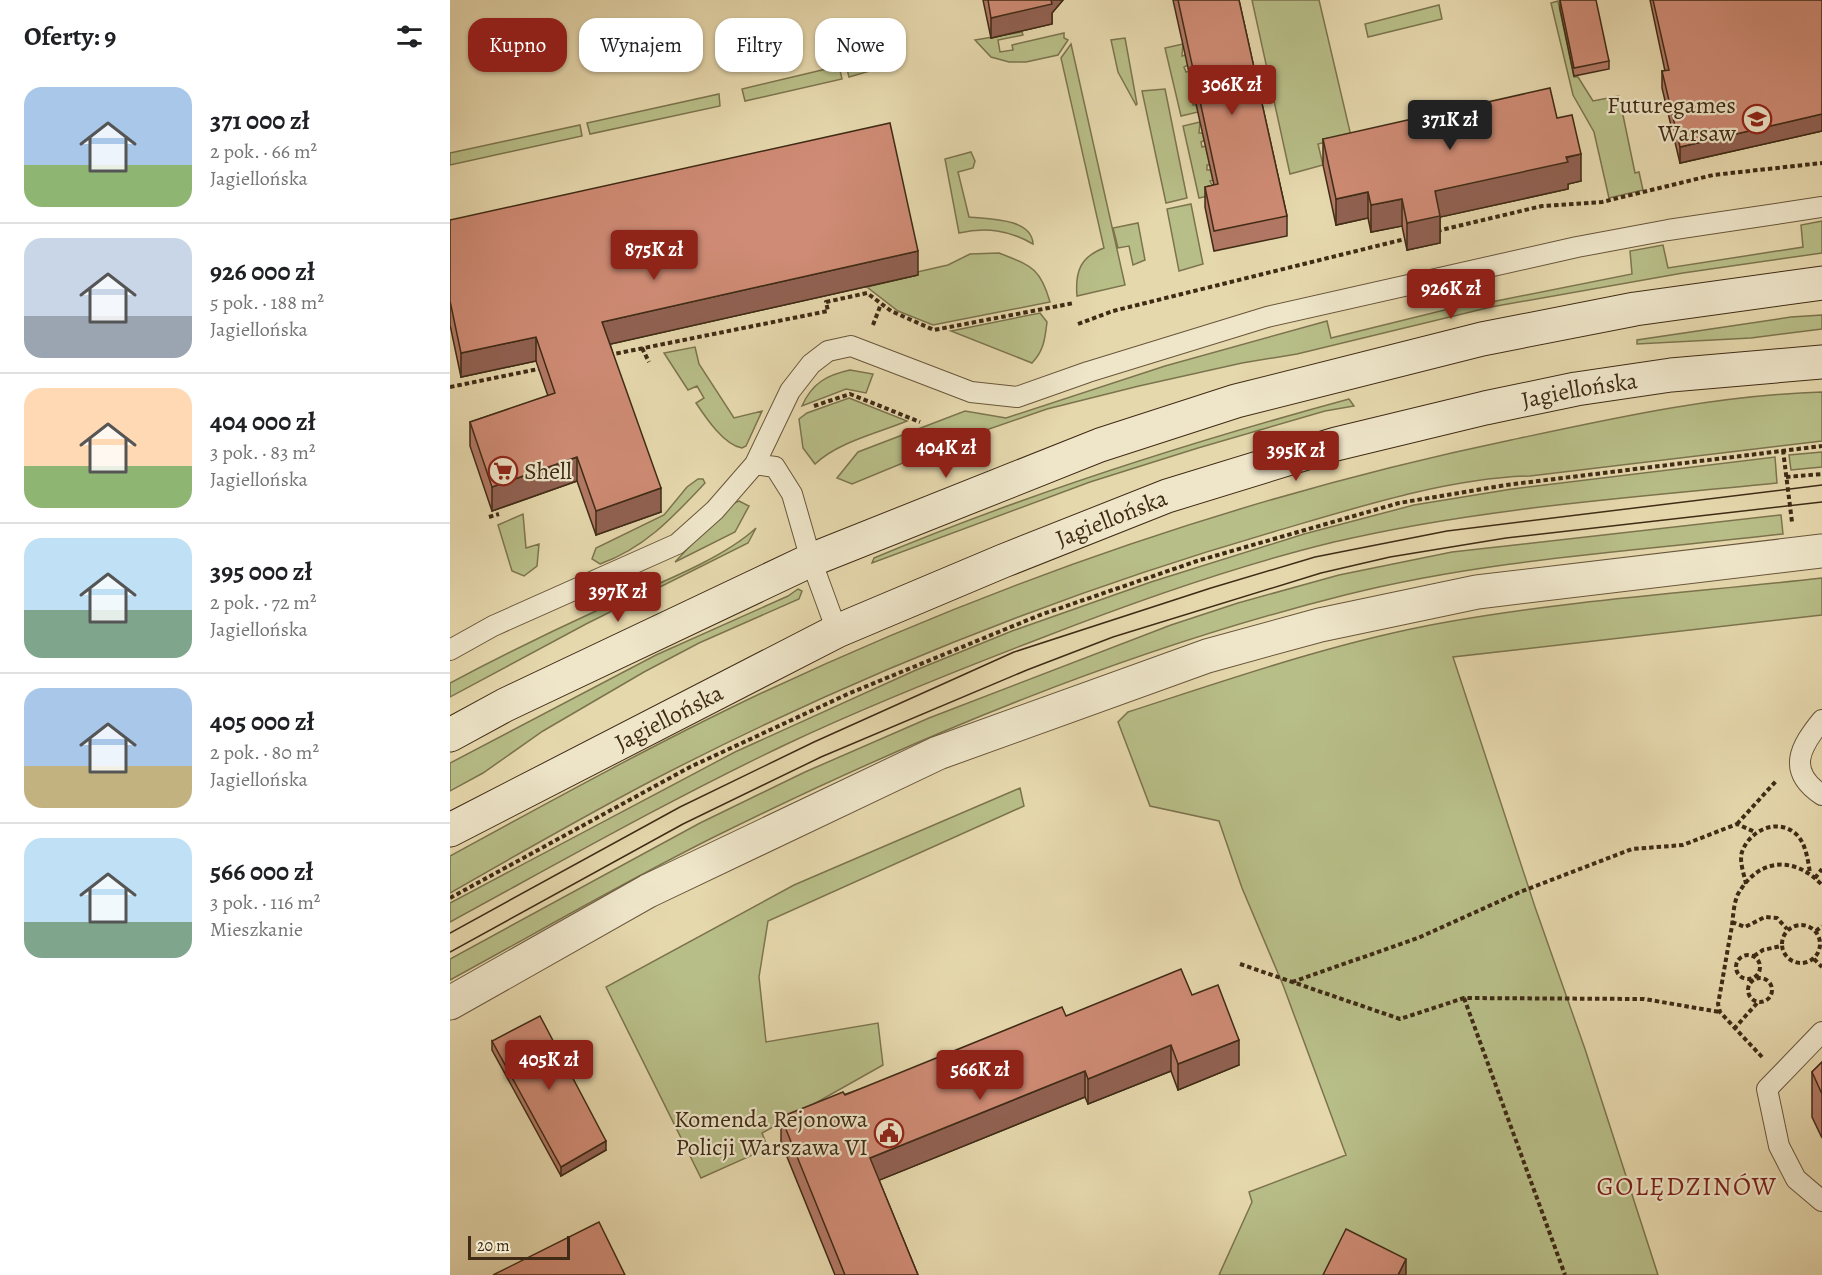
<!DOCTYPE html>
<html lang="pl">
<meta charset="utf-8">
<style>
:root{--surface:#fff;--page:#f6f6f6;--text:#202124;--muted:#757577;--line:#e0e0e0;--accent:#8f2418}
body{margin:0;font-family:Alegreya,serif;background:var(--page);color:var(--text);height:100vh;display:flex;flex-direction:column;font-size:22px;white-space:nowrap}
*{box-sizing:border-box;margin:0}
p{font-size:20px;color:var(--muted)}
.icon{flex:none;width:33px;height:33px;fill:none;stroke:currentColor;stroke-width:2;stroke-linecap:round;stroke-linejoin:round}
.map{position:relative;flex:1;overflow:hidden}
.details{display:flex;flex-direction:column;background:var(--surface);width:450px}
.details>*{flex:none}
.hud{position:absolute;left:18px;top:18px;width:570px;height:54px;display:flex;gap:12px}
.scale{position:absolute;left:18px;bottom:15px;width:102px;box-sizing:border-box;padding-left:6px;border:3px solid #3f2b15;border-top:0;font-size:16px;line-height:21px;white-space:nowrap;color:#3f2b15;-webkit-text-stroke:4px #efe6ca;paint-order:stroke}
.price{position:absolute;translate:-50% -51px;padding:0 14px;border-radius:6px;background:var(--accent);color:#fff;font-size:20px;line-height:39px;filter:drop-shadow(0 2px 3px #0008)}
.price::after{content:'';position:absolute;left:50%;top:36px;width:18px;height:14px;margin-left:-9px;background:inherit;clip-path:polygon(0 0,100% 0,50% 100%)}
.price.current{background:#222;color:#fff}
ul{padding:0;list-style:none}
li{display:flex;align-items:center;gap:18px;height:150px;padding:0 24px}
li+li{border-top:2px solid var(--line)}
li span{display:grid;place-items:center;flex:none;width:168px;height:120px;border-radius:18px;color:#555}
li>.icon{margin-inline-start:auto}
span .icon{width:72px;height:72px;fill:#fffc;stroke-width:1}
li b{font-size:26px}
h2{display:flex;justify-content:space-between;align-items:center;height:72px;padding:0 24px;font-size:26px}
.chip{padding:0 21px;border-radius:18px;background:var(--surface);box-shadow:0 2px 4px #0004;font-size:21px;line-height:54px}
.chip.current{background:var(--accent);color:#fff}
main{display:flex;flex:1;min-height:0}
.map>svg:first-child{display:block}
</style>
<main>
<section class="details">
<h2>Oferty: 9<svg class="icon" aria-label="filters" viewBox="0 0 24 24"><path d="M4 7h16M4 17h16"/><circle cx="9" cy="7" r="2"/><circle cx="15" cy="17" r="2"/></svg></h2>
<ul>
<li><span style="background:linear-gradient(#a9c7e8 65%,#8fb573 0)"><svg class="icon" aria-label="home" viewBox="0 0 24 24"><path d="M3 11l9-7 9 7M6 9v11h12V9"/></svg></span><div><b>371 000 zł</b><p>2 pok. · 66 m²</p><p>Jagiellońska</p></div></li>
<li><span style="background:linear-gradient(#c9d6e8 65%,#9aa5b1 0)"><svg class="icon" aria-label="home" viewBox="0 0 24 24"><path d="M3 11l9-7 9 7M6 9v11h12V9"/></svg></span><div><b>926 000 zł</b><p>5 pok. · 188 m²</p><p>Jagiellońska</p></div></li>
<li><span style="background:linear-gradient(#ffd9b3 65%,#8fb573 0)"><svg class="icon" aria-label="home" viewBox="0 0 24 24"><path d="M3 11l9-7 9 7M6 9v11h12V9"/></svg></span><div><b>404 000 zł</b><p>3 pok. · 83 m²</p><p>Jagiellońska</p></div></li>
<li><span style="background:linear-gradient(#bfe0f5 60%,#7fa58c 0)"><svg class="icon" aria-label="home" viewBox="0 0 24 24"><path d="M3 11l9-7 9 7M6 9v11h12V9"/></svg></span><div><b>395 000 zł</b><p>2 pok. · 72 m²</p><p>Jagiellońska</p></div></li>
<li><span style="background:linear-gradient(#a9c7e8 65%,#c2b280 0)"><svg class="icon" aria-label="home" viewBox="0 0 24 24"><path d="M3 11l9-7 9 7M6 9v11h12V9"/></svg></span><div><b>405 000 zł</b><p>2 pok. · 80 m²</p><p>Jagiellońska</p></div></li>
<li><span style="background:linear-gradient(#bfe0f5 70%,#7fa58c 0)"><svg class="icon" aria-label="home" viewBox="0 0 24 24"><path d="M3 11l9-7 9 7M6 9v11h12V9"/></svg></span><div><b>566 000 zł</b><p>3 pok. · 116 m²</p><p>Mieszkanie</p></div></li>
</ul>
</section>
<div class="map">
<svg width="1372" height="1275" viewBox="0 0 1372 1275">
<rect width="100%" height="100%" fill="#e6d8ad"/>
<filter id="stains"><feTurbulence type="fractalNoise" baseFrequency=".00333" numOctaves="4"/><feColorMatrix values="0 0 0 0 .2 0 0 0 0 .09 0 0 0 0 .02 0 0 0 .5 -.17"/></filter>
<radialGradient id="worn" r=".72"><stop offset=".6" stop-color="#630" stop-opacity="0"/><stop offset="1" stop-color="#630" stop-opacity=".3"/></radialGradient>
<path fill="#b8be88" stroke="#7c744e" stroke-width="1.5" d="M 802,0 L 869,0 L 901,136 L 868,144 L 873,165 L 840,174 Z
M 1108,1 L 1124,77 L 1128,77 L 1143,101 L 1169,96 L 1185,173 L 1189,172 L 1193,190 L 1159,198 L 1144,132 L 1123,95 L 1101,3 Z
M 989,5 L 992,19 L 918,37 L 915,24 Z
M 411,19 L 416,42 L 438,42 L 437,66 L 399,77 L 396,65 L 390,66 C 387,44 389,28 411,19 Z
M 572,32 L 573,35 L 548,40 L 550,52 L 563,50 L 562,45 L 614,33 L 614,38 L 618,40 L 608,55 L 576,62 L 559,62 L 541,57 L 525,40 Z
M 675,38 L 687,104 L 686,105 L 668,72 L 661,40 Z
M 621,44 L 675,285 L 627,296 C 625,272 630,257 654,248 L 611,58 Z
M 733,44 L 732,56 L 736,55 L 738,65 L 734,67 L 736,72 L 739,71 L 742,83 L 739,84 L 740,90 L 744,90 L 746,99 L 742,100 L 743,105 L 747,105 L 748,112 L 731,116 L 715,48 Z
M 389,66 L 392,79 L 295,101 L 292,89 Z
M 715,89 L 737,198 L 716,203 L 692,91 Z
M 269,94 L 270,106 L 140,134 L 137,123 Z
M 750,122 L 749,133 L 753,133 L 755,140 L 751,142 L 752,147 L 756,146 L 760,165 L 757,165 L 757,170 L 761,170 L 763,180 L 760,181 L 767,194 L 749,198 L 733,126 Z
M 130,125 L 132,136 L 0,165 L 0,153 Z
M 521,152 L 525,161 L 523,168 L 508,172 L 519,217 C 538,219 582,218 583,244 C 559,230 536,227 509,233 L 495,159 Z
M 741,204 L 753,264 L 729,271 L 717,209 Z
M 1372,221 L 1372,253 L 1233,273 L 1041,307 L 847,354 L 792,363 L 689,386 L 597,409 L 516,437 L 402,484 L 387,478 L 408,452 L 515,411 L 556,418 L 715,366 L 877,321 L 881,338 L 1019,304 L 1015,284 L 1031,281 L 1036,303 L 1182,274 L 1180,251 L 1213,245 L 1218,268 L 1353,247 L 1351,225 Z
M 688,223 L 695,260 L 683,265 L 679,246 L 668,248 L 663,228 Z
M 549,253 C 581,266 590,267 600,302 L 483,325 L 448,311 L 417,287 L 468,275 L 467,272 L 498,265 L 520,254 Z
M 590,313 L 597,322 C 595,338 594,351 582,363 L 501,331 Z
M 1372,315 L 1372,329 L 1301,338 L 1187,344 L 1187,340 L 1341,317 Z
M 245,347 L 249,364 L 284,418 L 312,411 L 296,446 L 292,448 C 274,445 256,418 246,403 L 254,398 L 247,386 L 238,390 L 214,353 Z
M 400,370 L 423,374 L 416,393 L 396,389 L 352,406 C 362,383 377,375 400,370 Z
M 1372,392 L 1372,441 L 1080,476 C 997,478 902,509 823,532 C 610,594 402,677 205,779 C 136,815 68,854 0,893 L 0,856 C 99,802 197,748 299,699 C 542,584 797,495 1061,440 C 1164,418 1266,395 1372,392 Z
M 399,398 L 457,421 C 428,433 388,442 365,464 L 353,448 L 349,419 L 357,413 Z
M 899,399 L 904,406 L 875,411 L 748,448 L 640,482 L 422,563 L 424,558 C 579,493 737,443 899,399 Z
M 1372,452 L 1372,467 L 1341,470 L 1339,455 Z
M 1325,457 L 1327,483 C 1179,498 1029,508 884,542 C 785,566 689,600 594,637 C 508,670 422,704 339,743 C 223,798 112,861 0,922 L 0,903 L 285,752 L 466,670 L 562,631 L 701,582 L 854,534 L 964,505 L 1062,489 Z
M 248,479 L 253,479 L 255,483 C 223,517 195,548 150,564 L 142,559 L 146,548 L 214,515 L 237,487 Z
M 289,501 L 299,506 L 285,532 L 225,562 C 239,548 274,505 289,501 Z
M 73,514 L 76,548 L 89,544 L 87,566 L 74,576 L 62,571 L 48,525 Z
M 1331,515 L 1333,534 C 1187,551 1038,559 895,595 C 676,650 466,737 264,837 C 174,882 88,932 0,980 L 0,959 L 250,823 L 355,772 L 479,718 L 721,625 L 788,603 L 889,575 L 1002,552 Z
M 306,528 L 298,543 L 136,624 L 0,697 L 0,683 C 49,657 98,633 148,610 C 194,589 271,561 306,528 Z
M 1372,578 L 1372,615 L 1003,657 L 1085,907 L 1135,1049 L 1208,1275 L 769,1275 L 802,1202 L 799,1192 L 896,1155 L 833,985 L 792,888 L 769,821 L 700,806 L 668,722 L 678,712 C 783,678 889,641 997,622 C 1121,600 1247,592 1372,578 Z
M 348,589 L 352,591 L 349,599 L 249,643 L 194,672 L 93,731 L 33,773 L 0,791 L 0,763 L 206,655 L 338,596 Z
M 570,788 L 574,806 L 318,921 L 309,977 L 316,1042 L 428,1023 L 433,1065 L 312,1133 L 318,1148 L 251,1178 L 156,987 L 344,885 Z"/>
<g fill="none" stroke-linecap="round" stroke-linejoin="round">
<g stroke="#69563b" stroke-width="22">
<path id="service" d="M 305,464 L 325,467 L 342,494 L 361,560 L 387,631
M 0,650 L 43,626 L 227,544 L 265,510 L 305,464 L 340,391 L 361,364 L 378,351 L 401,346 L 521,392 L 567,397 L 638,372 L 817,317 L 1127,247 L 1218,230 L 1372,207
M 1372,720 C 1350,747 1336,771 1372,795
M 1372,1032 L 1317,1089 L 1329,1146 L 1346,1179 L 1372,1201"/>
</g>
<g stroke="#69563b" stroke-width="35">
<path id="minor" d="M 0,1003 L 198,891 L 488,753 L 757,656 L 870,625 L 1027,592 L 1372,551"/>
</g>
<g stroke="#3f2b15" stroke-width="35">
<g id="secondary">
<path d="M 0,735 L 55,705 L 361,560 L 650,445 L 786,401 L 1032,339 L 1185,309 L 1372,283"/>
<path id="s1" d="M 0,830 L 387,631 L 553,561 L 717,496 L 886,444 L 1035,408 L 1126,389 L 1221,375 L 1372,362"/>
</g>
</g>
<path stroke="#3f2b15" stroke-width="4" stroke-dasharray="4.5 3" stroke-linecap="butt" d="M 987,231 L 1092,206 L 1152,202 L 1263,175 L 1372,163
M 628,324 L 663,311 L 955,239
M 423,325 L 431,304
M 192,348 L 199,362
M 159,355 L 378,311 L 376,302 L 417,293 L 441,311 L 484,330 L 624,303
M 0,387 L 93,368
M 364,406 L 400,394 L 470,422
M 1333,450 L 1342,522
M 1336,477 L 1372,474
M 39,517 L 49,514
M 1287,824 L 1327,780
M 1365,878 L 1372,869
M 1296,884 C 1294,874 1289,861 1292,852 C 1299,831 1327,817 1346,834 C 1356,843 1358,861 1360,873
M 0,898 L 240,767 L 400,693 L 590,615 L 747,561 L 949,503 L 1056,485 L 1372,446
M 1282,922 L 1295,927 L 1315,917 L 1327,918 L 1337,929
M1332 944a19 19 0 1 1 38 0a19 19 0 1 1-38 0Z
M 1366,931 L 1372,926
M1286 967a12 12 0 1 1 24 0a12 12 0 1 1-24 0Z
M 1304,956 L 1313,950 L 1331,946
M 1364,959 L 1372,967
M 790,964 L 950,1019 L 1014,998 L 1194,999 L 1270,1012
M1298 990a12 12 0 1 1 24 0a12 12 0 1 1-24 0Z
M 842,982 L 968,938 L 1070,892 L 1182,849 L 1233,845 L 1287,824 L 1305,832
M 1014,998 L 1115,1275
M 1284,1029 L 1308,1002
M 1312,1057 L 1270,1012 L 1268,1004 C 1273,978 1277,952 1282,926 C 1283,916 1284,902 1288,894 C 1309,857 1345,856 1372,885"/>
<use href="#service" stroke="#efe6ca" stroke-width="20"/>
<use href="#minor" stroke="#efe6ca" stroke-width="33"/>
<use href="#secondary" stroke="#efe6ca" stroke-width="33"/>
<path stroke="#3f2b15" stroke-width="1.5" d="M 0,933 L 230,807 L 364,742 L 564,652 L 761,588 L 865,557 L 997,531 L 1372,485
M 0,952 L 233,824 L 371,757 L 577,670 L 663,637 L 871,573 L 940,557 L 1056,538 L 1372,502"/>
</g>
<path fill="#b27865" stroke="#3f2b15" stroke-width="1.5" d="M 533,0 L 613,0 L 602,13 L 602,24 L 541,38 Z
M 723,0 L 789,0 L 837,216 L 837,236 L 764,251 L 755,207 L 755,187 L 764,185 Z
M 1110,0 L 1159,61 L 1159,69 L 1124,76 L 1110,9 Z
M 1200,0 L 1372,0 L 1372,131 L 1230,163 L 1212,88 L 1212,71 L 1215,71 Z
M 1107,118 L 1131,181 L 1118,184 L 1118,189 L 990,217 L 990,243 L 957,250 L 952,226 L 921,232 L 918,218 L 886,225 L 873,165 L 873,139 Z
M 0,220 L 468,275 L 160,344 L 211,512 L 146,535 L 127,481 L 42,511 L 20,446 L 20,422 L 98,396 L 86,361 L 11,377 L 0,325 Z
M 742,995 L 789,1065 L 728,1090 L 721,1071 L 638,1104 L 635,1097 L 429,1180 L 468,1275 L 385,1275 L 331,1142 L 331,1117 L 616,1016 Z
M 42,1041 L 156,1150 L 111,1176 L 42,1050 Z
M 1372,1062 L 1372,1138 L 1362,1117 L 1362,1072 Z"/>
<path fill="#916152" stroke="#3f2b15" stroke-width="1.5" d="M 600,0 L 613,0 L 602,13 L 602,24 L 541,38 L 541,18 Z
M 1372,114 L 1372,131 L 1230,163 L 1230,147 Z
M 1131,154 L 1131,181 L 1118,184 L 1118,189 L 990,217 L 990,243 L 957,250 L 957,223 L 985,191 Z
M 918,192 L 918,218 L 886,225 L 886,199 Z
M 952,199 L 952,226 L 921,232 L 921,205 Z
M 468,251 L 468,275 L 152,346 L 152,322 Z
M 86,337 L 86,361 L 11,377 L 11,353 Z
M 127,457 L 127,481 L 42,511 L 42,487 Z
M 211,488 L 211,512 L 146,535 L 146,511 Z
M 789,1040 L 789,1065 L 728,1090 L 728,1064 Z
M 721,1045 L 721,1071 L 638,1104 L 638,1079 Z
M 635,1071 L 635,1097 L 420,1184 L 420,1158 Z
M 156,1141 L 156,1150 L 111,1176 L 111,1167 Z
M 956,1259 L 956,1275 L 948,1275 Z"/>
<path fill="#cf8b75" stroke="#3f2b15" stroke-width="1.5" d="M 538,0 L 601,0 L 602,4 L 541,18 Z
M 728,0 L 789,0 L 837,216 L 764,231 L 755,187 L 768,184 Z
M 1110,0 L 1146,0 L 1159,61 L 1124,68 Z
M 1203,0 L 1372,0 L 1372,114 L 1230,147 L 1212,71 L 1219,70 Z
M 1100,88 L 1107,118 L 1122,115 L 1131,154 L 1116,157 L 1118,162 L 985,191 L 990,216 L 957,223 L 952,199 L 921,205 L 918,192 L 886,199 L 873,139 Z
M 440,123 L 468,251 L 152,322 L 211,488 L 146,511 L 127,457 L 42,487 L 20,422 L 105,393 L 86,337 L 11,353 L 0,301 L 0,220 Z
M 731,969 L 742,995 L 768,985 L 789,1040 L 728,1064 L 721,1045 L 638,1079 L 635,1071 L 420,1158 L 468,1275 L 395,1275 L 331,1117 L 393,1092 L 395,1095 L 612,1007 L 616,1016 Z
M 90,1016 L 156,1141 L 111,1167 L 42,1041 Z
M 1372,1062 L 1372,1094 L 1362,1072 Z
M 149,1222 L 175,1275 L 43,1275 Z
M 896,1229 L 956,1259 L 948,1275 L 873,1275 Z"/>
<defs>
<g id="university-ring" transform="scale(1.5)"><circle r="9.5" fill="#efe6ca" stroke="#8f2418" stroke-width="1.5"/><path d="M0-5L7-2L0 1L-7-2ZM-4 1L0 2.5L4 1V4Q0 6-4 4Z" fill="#8f2418"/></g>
<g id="supermarket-ring" transform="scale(1.5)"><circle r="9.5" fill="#efe6ca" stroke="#8f2418" stroke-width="1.5"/><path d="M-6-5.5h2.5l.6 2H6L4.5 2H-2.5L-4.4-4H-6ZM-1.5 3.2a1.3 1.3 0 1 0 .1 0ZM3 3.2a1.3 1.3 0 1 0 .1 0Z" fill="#8f2418"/></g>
<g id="civic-ring" transform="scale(1.5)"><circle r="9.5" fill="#efe6ca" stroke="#8f2418" stroke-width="1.5"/><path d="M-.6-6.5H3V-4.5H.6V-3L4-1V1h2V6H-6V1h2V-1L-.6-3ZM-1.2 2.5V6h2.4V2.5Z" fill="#8f2418"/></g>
</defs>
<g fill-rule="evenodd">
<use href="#university-ring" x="1307" y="119"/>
<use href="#supermarket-ring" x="53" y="471"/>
<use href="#civic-ring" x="439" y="1133"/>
</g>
<g text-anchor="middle" stroke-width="4.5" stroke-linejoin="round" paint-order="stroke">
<g font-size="24" fill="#3f2b15" stroke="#efe6ca" text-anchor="end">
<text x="1286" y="113">Futuregames<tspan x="1286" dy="28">Warsaw</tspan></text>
<text x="74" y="479" text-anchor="start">Shell</text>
<text x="418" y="1127">Komenda Rejonowa<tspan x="418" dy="28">Policji Warszawa VI</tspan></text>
</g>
<g font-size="24" fill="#3f2b15" stroke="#efe6ca">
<text dy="8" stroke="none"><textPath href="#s1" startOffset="1218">Jagiellońska</textPath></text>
<text dy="8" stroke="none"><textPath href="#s1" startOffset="732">Jagiellońska</textPath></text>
<text dy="8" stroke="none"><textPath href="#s1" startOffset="246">Jagiellońska</textPath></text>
</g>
<g font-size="26" letter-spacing="1.5" fill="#7a1f14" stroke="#efe6ca">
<text x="1237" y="1195">GOLĘDZINÓW</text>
</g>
</g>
<rect width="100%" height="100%" filter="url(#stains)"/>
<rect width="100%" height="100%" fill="url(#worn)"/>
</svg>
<div class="scale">20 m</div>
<b class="price" style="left:782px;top:116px">306K zł</b>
<b class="price current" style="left:1000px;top:151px">371K zł</b>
<b class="price" style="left:204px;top:281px">875K zł</b>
<b class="price" style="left:1001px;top:320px">926K zł</b>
<b class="price" style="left:496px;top:479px">404K zł</b>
<b class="price" style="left:846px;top:482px">395K zł</b>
<b class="price" style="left:168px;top:623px">397K zł</b>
<b class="price" style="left:99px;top:1091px">405K zł</b>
<b class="price" style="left:530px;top:1101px">566K zł</b>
<div class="hud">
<a class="chip current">Kupno</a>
<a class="chip">Wynajem</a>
<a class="chip">Filtry</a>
<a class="chip">Nowe</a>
</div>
</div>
</main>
